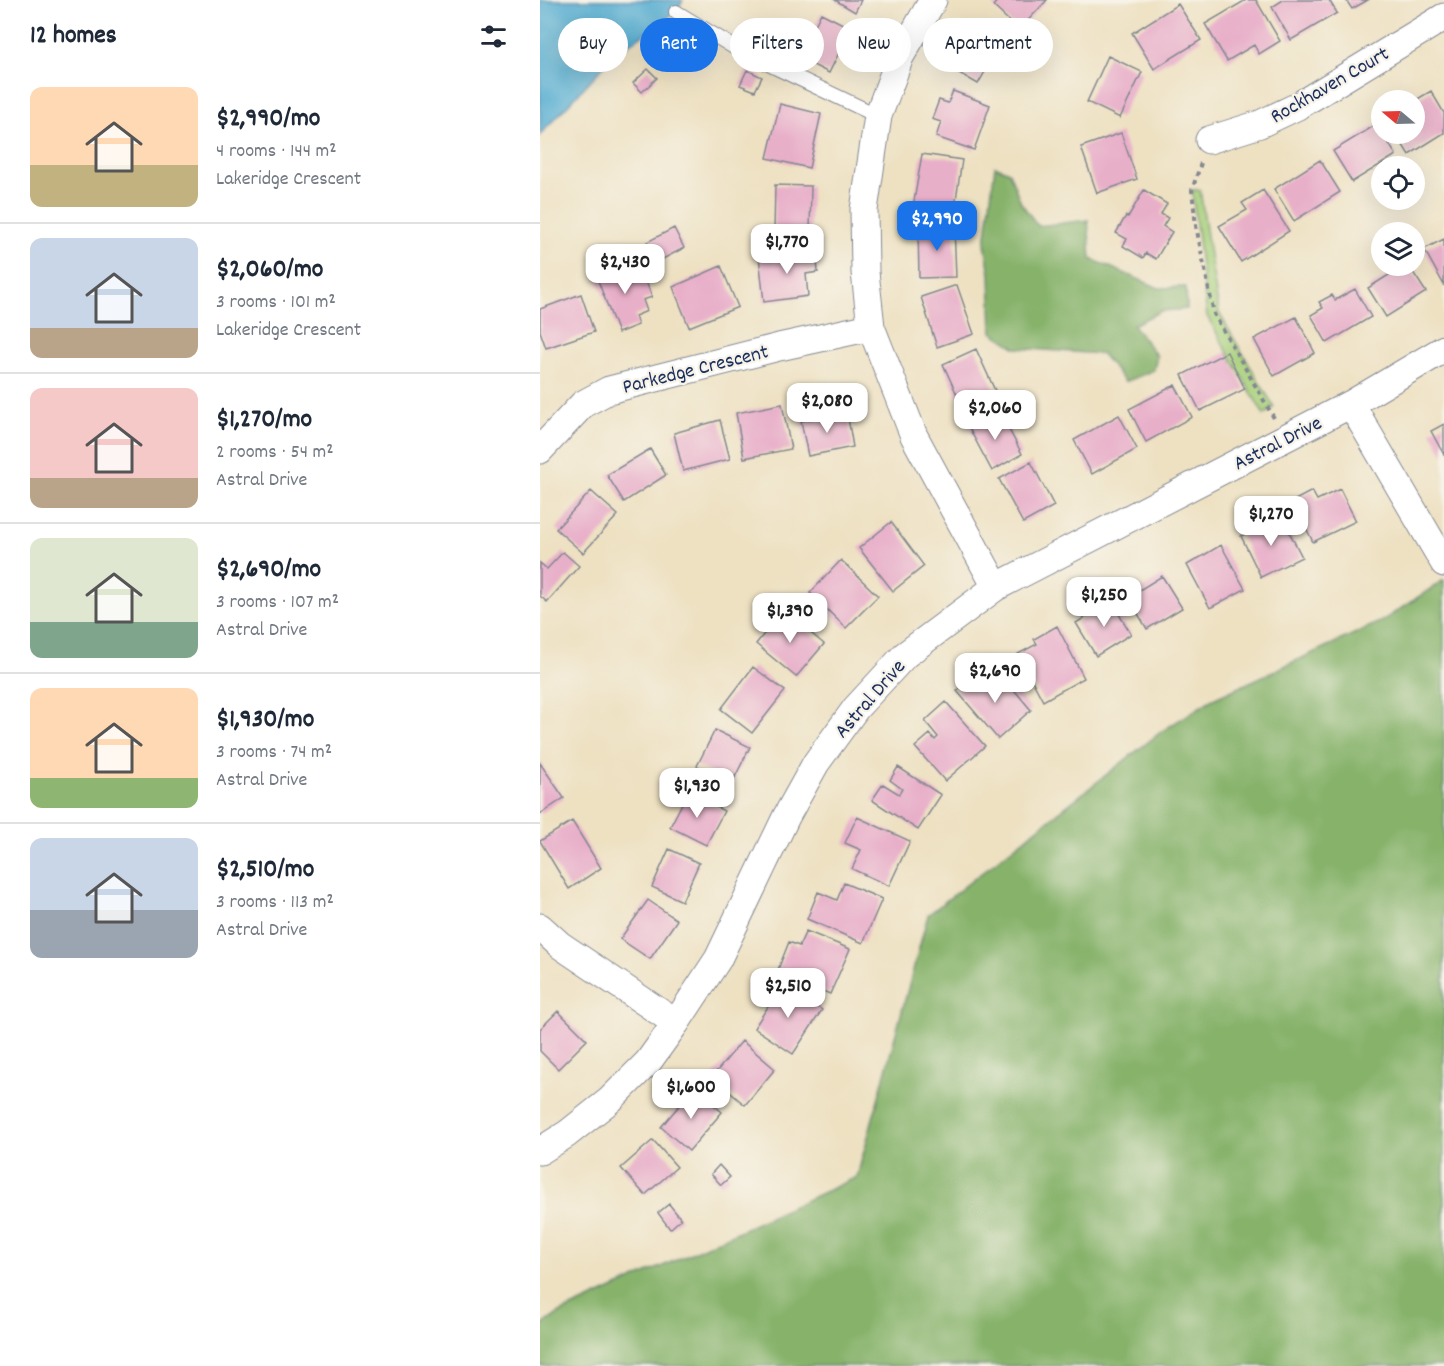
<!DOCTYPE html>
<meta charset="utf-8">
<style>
:root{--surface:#fff;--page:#f6f6f7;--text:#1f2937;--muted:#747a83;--line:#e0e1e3;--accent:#1a73e8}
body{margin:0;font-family:Dekko,sans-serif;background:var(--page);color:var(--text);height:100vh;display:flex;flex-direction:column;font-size:22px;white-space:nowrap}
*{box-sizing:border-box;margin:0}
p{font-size:20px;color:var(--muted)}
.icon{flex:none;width:33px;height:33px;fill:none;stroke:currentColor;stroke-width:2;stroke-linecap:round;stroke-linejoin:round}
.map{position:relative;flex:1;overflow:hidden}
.sheet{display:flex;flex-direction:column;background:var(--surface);width:540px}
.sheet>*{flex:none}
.hud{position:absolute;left:18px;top:18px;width:570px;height:54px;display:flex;gap:12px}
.needle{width:39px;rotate:289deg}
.controls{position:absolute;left:831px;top:90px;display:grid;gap:12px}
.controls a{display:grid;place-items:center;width:54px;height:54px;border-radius:50%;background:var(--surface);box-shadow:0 6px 24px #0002;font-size:30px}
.price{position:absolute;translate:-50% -51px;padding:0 14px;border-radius:12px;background:#fff;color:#222;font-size:20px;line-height:39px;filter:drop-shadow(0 2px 3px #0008)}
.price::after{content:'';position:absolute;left:50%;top:36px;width:18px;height:14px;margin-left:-9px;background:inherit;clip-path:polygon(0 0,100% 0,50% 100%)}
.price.selected{background:var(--accent);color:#fff}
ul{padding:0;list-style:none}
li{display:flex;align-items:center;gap:18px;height:150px;padding:0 30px}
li+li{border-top:2px solid var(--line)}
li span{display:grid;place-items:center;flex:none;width:168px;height:120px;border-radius:12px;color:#555}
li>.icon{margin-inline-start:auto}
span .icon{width:72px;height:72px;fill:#fffc;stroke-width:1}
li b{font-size:26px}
h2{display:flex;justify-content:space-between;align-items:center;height:72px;padding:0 30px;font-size:26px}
.tag{padding:0 21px;border-radius:27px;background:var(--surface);box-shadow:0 6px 24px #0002;font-size:21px;line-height:54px}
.tag.selected{background:var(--accent);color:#fff}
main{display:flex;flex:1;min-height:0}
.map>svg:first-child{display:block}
</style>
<main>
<section class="sheet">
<h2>12 homes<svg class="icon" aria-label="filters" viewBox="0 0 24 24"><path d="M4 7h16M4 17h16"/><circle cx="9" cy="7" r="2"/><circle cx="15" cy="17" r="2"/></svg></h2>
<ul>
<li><span style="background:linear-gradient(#ffd9b3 65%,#c2b280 0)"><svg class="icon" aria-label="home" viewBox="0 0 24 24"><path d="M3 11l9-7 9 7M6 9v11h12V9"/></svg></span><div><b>$2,990/mo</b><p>4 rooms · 144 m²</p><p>Lakeridge Crescent</p></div></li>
<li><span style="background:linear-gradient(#c9d6e8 75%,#b9a48a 0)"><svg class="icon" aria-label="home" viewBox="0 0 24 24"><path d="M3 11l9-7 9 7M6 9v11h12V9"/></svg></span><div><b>$2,060/mo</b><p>3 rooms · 101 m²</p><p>Lakeridge Crescent</p></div></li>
<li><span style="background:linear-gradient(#f6c9c9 75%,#b9a48a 0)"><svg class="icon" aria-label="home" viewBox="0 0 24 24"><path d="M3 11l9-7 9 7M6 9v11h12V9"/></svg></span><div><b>$1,270/mo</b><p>2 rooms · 54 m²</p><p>Astral Drive</p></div></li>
<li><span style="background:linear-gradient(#dfe7d0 70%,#7fa58c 0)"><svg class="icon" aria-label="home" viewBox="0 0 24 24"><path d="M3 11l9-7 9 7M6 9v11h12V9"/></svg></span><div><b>$2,690/mo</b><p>3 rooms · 107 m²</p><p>Astral Drive</p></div></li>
<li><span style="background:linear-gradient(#ffd9b3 75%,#8fb573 0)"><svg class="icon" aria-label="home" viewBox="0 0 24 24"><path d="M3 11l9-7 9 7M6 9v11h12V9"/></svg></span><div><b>$1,930/mo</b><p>3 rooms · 74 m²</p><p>Astral Drive</p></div></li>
<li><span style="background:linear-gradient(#c9d6e8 60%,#9aa5b1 0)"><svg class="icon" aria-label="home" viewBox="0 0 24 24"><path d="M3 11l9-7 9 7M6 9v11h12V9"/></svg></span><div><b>$2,510/mo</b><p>3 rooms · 113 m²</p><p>Astral Drive</p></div></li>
</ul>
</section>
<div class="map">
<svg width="904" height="1366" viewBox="0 0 904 1366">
<rect width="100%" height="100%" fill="#f7f3e8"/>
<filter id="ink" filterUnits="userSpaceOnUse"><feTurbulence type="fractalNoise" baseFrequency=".0167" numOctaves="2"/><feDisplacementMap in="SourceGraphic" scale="12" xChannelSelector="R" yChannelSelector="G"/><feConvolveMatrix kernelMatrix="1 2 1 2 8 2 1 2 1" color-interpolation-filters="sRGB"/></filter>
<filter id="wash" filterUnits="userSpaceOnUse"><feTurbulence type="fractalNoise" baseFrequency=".008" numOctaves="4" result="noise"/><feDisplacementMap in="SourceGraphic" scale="24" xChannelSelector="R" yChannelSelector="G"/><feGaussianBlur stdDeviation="1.35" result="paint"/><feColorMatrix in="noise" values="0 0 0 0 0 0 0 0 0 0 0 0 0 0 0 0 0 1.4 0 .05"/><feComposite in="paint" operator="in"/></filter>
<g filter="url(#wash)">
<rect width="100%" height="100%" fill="#eee1c2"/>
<path fill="#a8d07b" stroke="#62806c" stroke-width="1.5" d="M 652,190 L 660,190 L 679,313 L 734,407 L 724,415 L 667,316 Z"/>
<path fill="#86b26b" stroke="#507064" stroke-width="1.5" d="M 455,166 L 469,172 L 481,203 L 498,226 L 548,220 L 551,259 L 619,288 L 646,287 L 647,309 L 621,311 L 593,325 L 617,356 L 614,370 L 585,382 L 562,354 L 476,348 L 452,332 L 450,274 L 445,243 Z
M 904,580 L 904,1366 L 0,1366 L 0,1327 L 18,1314 L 317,1177 L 388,915 L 622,731 L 671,700 L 842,621 Z"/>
<path fill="#54add2" stroke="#386e98" stroke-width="1.5" d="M 0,0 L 143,0 L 136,12 L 75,54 L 0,135 Z"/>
<g id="blocks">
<path fill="#e8afc9" d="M 295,0 L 321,0 L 315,12 Z
M 458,0 L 507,0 L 479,30 L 453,6 Z
M 706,0 L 716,0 L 740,41 L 719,54 L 714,45 L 687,61 L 665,24 Z
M 743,0 L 789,0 L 797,13 L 751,40 L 732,7 Z
M 806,0 L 828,0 L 812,9 Z
M 638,4 L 661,40 L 614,69 L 592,33 Z
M 281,13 L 311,28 L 289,73 L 259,58 Z
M 433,30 L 460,45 L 438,84 L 412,69 Z
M 568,56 L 602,72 L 580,118 L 547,102 Z
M 108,69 L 117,78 L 102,92 L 93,83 Z
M 207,70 L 222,77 L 215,91 L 200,85 Z
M 413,91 L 450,105 L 434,150 L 396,137 L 401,122 L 392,119 L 399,100 L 408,103 Z
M 891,91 L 904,113 L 904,133 L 869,155 L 856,134 L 874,134 L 874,101 Z
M 240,104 L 281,114 L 269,168 L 227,158 Z
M 837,124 L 856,155 L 812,182 L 793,151 Z
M 581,133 L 597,179 L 557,193 L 541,147 Z
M 382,154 L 422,160 L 414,213 L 373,207 Z
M 780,160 L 800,192 L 754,221 L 734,189 Z
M 235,185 L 271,186 L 270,232 L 234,232 Z
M 604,190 L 627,204 L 621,214 L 628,218 L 623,226 L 632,232 L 616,259 L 606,253 L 603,258 L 583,246 L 587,239 L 576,233 L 586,216 L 588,217 Z
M 723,190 L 749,231 L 701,262 L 679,226 L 707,210 L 702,203 Z
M 414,225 L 416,277 L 379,278 L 378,226 Z
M 134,228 L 144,248 L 117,262 L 107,242 Z
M 904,239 L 904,285 L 884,249 Z
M 276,250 L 278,272 L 266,274 L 268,296 L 224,302 L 219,256 Z
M 98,261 L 112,297 L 103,300 L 107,311 L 95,316 L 98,325 L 78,333 L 57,278 Z
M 181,266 L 198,307 L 149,327 L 133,287 Z
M 863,266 L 869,266 L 886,292 L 846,317 L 828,288 Z
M 417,285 L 434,334 L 397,347 L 381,297 Z
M 815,289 L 831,317 L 787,343 L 771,315 L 783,308 L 779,302 L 792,295 L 795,300 Z
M 41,294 L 54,332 L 6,348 L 0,331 L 0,309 Z
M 756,317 L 775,353 L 734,376 L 714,339 Z
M 436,349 L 457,395 L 424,410 L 403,364 Z
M 687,352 L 705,389 L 660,411 L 642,375 Z
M 635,385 L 652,417 L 606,442 L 589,409 Z
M 242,404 L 251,449 L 204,458 L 196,413 Z
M 459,411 L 482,454 L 452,471 L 429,428 Z
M 307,412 L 313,447 L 268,456 L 261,421 Z
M 579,415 L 597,449 L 552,474 L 534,440 Z
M 180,420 L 190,459 L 143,471 L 134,433 Z
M 904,424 L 904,455 L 891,431 Z
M 110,449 L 126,475 L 84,502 L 67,475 Z
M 491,462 L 514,506 L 483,523 L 459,479 Z
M 800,489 L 816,521 L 773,542 L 753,501 L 772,491 L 777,500 Z
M 51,491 L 78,515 L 43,553 L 16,529 Z
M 741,516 L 762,557 L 721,577 L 701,536 Z
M 351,522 L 384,566 L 353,591 L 319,548 Z
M 681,545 L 705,589 L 670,608 L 647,565 Z
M 23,552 L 39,566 L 7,602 L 0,596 L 0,563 L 7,569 Z
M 301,560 L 338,596 L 306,628 L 270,593 Z
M 622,576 L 642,608 L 607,629 L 588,597 Z
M 571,601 L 591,634 L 556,656 L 536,623 Z
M 243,610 L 284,644 L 256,677 L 216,644 Z
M 517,626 L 544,678 L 503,701 L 478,654 L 497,644 L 494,639 Z
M 213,667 L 245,691 L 212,733 L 181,709 Z
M 460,673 L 491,710 L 458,739 L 417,691 L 436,675 L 445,686 Z
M 406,702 L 445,746 L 405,781 L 375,747 L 390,734 L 395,740 L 398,737 L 385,721 Z
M 175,730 L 210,747 L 192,783 L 157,766 Z
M 0,763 L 24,798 L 0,814 Z
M 358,767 L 401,795 L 378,830 L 332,800 L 343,784 L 359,794 L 362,789 L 350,780 Z
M 148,792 L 184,811 L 166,845 L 130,827 Z
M 317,817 L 370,841 L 349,886 L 312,869 L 321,850 L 305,843 Z
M 32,821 L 61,868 L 29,889 L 0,841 Z
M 129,849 L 159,863 L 142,901 L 112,887 Z
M 304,883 L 342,899 L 323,943 L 267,919 L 278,892 L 297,900 Z
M 108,900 L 137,920 L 110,959 L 80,939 Z
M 266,931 L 310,949 L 290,994 L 237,972 L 249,942 L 259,946 Z
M 243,984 L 282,1010 L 253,1054 L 214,1028 Z
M 18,1011 L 47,1040 L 18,1069 L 0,1051 L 0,1029 Z
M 202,1041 L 235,1069 L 205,1105 L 172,1077 Z
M 154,1088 L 182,1112 L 149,1151 L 121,1127 Z
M 113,1140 L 137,1167 L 105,1195 L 81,1168 Z
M 179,1165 L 190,1177 L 181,1185 L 171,1174 Z
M 129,1204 L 141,1219 L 130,1229 L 118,1213 Z"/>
</g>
</g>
<g filter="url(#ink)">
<use href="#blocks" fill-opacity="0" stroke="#848890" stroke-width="1.5"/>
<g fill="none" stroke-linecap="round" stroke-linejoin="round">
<g stroke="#848890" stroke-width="16">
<path id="lane" d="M 136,12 L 197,49 L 338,116"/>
</g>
<g stroke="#848890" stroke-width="29">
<path id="street" d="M 393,0 L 360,57 L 338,116 L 324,210 L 325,272 L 331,327 L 374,436 L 456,587
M 669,140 L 720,124 L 758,106 L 904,17
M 811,404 L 904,563
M 0,450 L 43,404 L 69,390 L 239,347 L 331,327
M 0,927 L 20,945 L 136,1023
M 0,1151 L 27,1134 L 70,1100 L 108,1062 L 136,1023 L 178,959 L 246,817 L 276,763 L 316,708 L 365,655 L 456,587 L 811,404 L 904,349"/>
</g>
<path stroke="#848890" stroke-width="4" stroke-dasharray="4.5 4.5" stroke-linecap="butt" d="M 661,163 L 652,190 L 656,226 L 674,314 L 734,418"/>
<use href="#lane" stroke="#fff" stroke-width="14"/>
<use href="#street" stroke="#fff" stroke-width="27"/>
</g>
</g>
<g text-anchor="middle" stroke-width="4.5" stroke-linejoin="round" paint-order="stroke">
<g font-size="21" fill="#1b2f5e" stroke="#f7f3e8">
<text transform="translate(789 84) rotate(-30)" y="7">Rockhaven Court</text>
<text transform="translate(155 368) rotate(-14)" y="7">Parkedge Crescent</text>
<text transform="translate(737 442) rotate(-27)" y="7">Astral Drive</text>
<text transform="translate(329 698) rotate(-49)" y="7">Astral Drive</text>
</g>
</g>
</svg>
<div class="controls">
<a><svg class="needle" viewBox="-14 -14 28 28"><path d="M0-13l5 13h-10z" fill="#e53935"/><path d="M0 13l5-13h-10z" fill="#747a83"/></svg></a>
<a><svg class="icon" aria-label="locate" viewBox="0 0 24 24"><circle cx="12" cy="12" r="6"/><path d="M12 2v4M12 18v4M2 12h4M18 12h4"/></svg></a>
<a><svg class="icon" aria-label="layers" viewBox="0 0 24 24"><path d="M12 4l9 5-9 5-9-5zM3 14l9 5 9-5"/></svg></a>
</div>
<b class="price selected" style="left:397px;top:252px">$2,990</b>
<b class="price" style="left:247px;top:275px">$1,770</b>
<b class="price" style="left:85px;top:295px">$2,430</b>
<b class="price" style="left:287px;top:434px">$2,080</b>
<b class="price" style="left:455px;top:441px">$2,060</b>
<b class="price" style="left:731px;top:547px">$1,270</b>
<b class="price" style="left:564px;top:628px">$1,250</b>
<b class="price" style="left:250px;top:644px">$1,390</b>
<b class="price" style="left:455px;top:704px">$2,690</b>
<b class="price" style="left:157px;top:819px">$1,930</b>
<b class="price" style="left:248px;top:1019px">$2,510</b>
<b class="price" style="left:151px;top:1120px">$1,600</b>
<div class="hud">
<a class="tag">Buy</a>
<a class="tag selected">Rent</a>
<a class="tag">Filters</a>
<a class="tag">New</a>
<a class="tag">Apartment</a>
</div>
</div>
</main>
